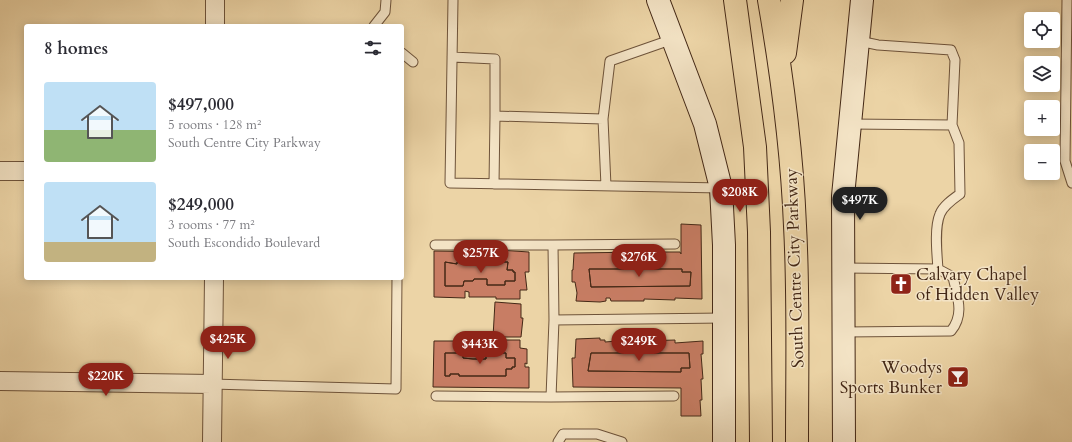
<!DOCTYPE html>
<meta charset="utf-8">
<style>
:root{--surface:#fff;--page:#f2f2f3;--text:#2b2b33;--muted:#7c7c81;--accent:#8f2418}
body{margin:0;font-family:Cardo,serif;background:var(--page);color:var(--text);height:100vh;display:flex;flex-direction:column;font-size:15px;white-space:nowrap}
*{box-sizing:border-box;margin:0}
p{font-size:13px;color:var(--muted)}
.icon{flex:none;width:22px;height:22px;fill:none;stroke:currentColor;stroke-width:2;stroke-linecap:round;stroke-linejoin:round}
.map{position:relative;flex:1;overflow:hidden}
.side{position:absolute;left:24px;top:24px;width:380px;height:256px;display:flex;flex-direction:column;background:var(--surface);border-radius:4px;box-shadow:0 2px 10px #0003}
.side>*{flex:none}
.controls{position:absolute;left:1024px;top:12px;display:grid;gap:8px}
.controls a{display:grid;place-items:center;width:36px;height:36px;border-radius:4px;background:var(--surface);box-shadow:0 2px 10px #0003;font-size:20px}
.price{position:absolute;translate:-50% -34px;padding:0 9px;border-radius:14px;background:var(--accent);color:#fff;font-size:13px;line-height:26px;filter:drop-shadow(0 1px 2px #0008)}
.price::after{content:'';position:absolute;left:50%;top:24px;width:12px;height:9px;margin-left:-6px;background:inherit;clip-path:polygon(0 0,100% 0,50% 100%)}
.price.on{background:#222;color:#fff}
ul{padding:0;list-style:none}
li{display:flex;align-items:center;gap:12px;height:100px;padding:0 20px}
li span{display:grid;place-items:center;flex:none;width:112px;height:80px;border-radius:4px;color:#555}
li>.icon{margin-inline-start:auto}
span .icon{width:48px;height:48px;fill:#fffc;stroke-width:1}
li b{font-size:17px}
h2{display:flex;justify-content:space-between;align-items:center;height:48px;padding:0 20px;font-size:17px}
.map>svg:first-child{display:block}
</style>
<div class="map">
<svg width="1072" height="442" viewBox="0 0 1072 442">
<rect width="100%" height="100%" fill="#ecd4a6"/>
<filter id="stains"><feTurbulence type="fractalNoise" baseFrequency=".005" numOctaves="4"/><feColorMatrix values="0 0 0 0 .2 0 0 0 0 .09 0 0 0 0 .02 0 0 0 .5 -.17"/></filter>
<radialGradient id="worn" r=".72"><stop offset=".6" stop-color="#630" stop-opacity="0"/><stop offset="1" stop-color="#630" stop-opacity=".3"/></radialGradient>
<path fill="#c87d64" stroke="#442816" fill-rule="evenodd" d="M 681,224 L 701,225 L 702,299 L 675,298 L 675,300 L 644,299 L 644,301 L 611,301 L 610,298 L 606,298 L 606,301 L 600,302 L 576,301 L 577,293 L 575,282 L 572,282 L 572,270 L 573,270 L 574,253 L 645,252 L 680,252 L 681,254 ZM 589,269 L 682,269 L 682,272 L 691,272 L 690,286 L 591,287 Z
M 499,250 L 529,252 L 529,272 L 525,272 L 527,290 L 520,290 L 520,299 L 496,299 L 496,297 L 469,297 L 469,292 L 465,291 L 465,298 L 434,297 L 434,251 L 499,252 ZM 445,262 L 457,264 L 457,262 L 508,262 L 507,270 L 513,270 L 513,272 L 515,272 L 515,281 L 505,281 L 505,285 L 487,285 L 487,279 L 474,279 L 473,281 L 464,281 L 463,286 L 445,286 Z
M 445,262 L 457,264 L 457,262 L 508,262 L 507,270 L 513,270 L 513,272 L 515,272 L 515,281 L 505,281 L 505,285 L 487,285 L 487,279 L 474,279 L 473,281 L 464,281 L 463,286 L 445,286 Z
M 589,269 L 682,269 L 682,272 L 691,272 L 690,286 L 591,287 Z
M 495,302 L 521,304 L 521,318 L 523,318 L 521,337 L 493,337 Z
M 600,338 L 600,340 L 605,340 L 605,342 L 643,339 L 643,341 L 675,340 L 675,343 L 703,341 L 703,354 L 701,354 L 703,379 L 701,379 L 702,400 L 700,400 L 701,416 L 681,416 L 681,388 L 573,387 L 572,358 L 575,358 L 576,339 ZM 591,353 L 689,353 L 690,368 L 681,368 L 681,372 L 588,371 Z
M 469,340 L 496,342 L 496,340 L 520,340 L 520,348 L 527,349 L 527,364 L 525,363 L 525,367 L 529,367 L 529,388 L 433,387 L 434,341 L 464,341 L 464,347 L 469,347 ZM 445,353 L 463,353 L 463,358 L 473,359 L 486,359 L 486,353 L 506,353 L 506,358 L 515,358 L 515,367 L 512,367 L 512,369 L 506,369 L 506,376 L 459,376 L 459,374 L 450,374 L 450,376 L 445,376 Z
M 445,353 L 463,353 L 463,358 L 473,359 L 486,359 L 486,353 L 506,353 L 506,358 L 515,358 L 515,367 L 512,367 L 512,369 L 506,369 L 506,376 L 459,376 L 459,374 L 450,374 L 450,376 L 445,376 Z
M 591,353 L 689,353 L 690,368 L 681,368 L 681,372 L 588,371 Z"/>
<g fill="none" stroke-linecap="round" stroke-linejoin="round">
<g stroke="#6e533a" stroke-width="11">
<path id="lane" d="M 453,0 L 450,183 L 721,188
M 1067,0 L 1065,161 L 1072,183
M 374,26 L 385,12 L 386,0
M 859,41 L 878,45 L 951,50 L 955,60 L 952,125
M 402,53 L 413,62
M 452,57 L 495,59 L 495,116 L 603,119 L 610,61 L 673,39
M 603,119 L 606,186
M 494,184 L 495,116
M 435,245 L 553,245 L 554,320
M 553,245 L 675,244
M 843,268 L 938,269 C 937,254 934,228 940,214 C 943,206 953,199 960,194 L 959,143 L 952,125 L 850,124
M 844,332 L 951,331 C 965,314 957,296 953,277 L 938,269
M 212,384 L 396,389 L 397,278
M 436,396 L 551,397
M 674,396 L 551,397 L 554,320 L 724,318
M 558,442 L 563,434 L 597,434 L 622,442"/>
</g>
<g stroke="#6e533a" stroke-width="20">
<path id="street" d="M 215,0 L 215,26
M 0,171 L 26,171
M 0,381 L 212,384
M 212,442 L 214,278"/>
</g>
<g stroke="#442816" stroke-width="24">
<path id="secondary" d="M 658,0 L 705,124 L 721,188 L 724,245 L 724,442
M 844,442 L 843,196 L 862,0"/>
</g>
<g stroke="#442816" stroke-width="24">
<path id="highway" d="M 735,0 L 755,147 L 759,232 L 761,442
M 769,0 C 782,75 792,150 795,226 C 799,298 797,370 797,442
M 785,53 L 792,0"/>
</g>
<use href="#lane" stroke="#f3e3c5" stroke-width="9"/>
<use href="#street" stroke="#f3e3c5" stroke-width="18"/>
<use href="#secondary" stroke="#f3e3c5" stroke-width="22"/>
<use href="#highway" stroke="#ecd4a6" stroke-width="22"/>
</g>
<defs>
<g id="church-square" transform="scale(1.15)"><rect x="-9" y="-9" width="18" height="18" rx="4" fill="#8f2418" stroke="#f3e3c5"/><path d="M-1.2-6h2.4v3.5h3.3v2.4h-3.3V6h-2.4V-.1h-3.3v-2.4h3.3Z" fill="#fff"/></g>
<g id="bar-square" transform="scale(1.15)"><rect x="-9" y="-9" width="18" height="18" rx="4" fill="#8f2418" stroke="#f3e3c5"/><path d="M-6-5H6L.8 .8V4.5H3.5V6h-7V4.5H-.8V.8Z" fill="#fff"/></g>
</defs>
<g fill-rule="evenodd">
<use href="#church-square" x="901" y="284"/>
<use href="#bar-square" x="958" y="377"/>
</g>
<g text-anchor="middle" stroke-width="3" stroke-linejoin="round" paint-order="stroke">
<g font-size="17" fill="#442816" stroke="#f3e3c5">
<text transform="translate(794 268) rotate(-92)" y="6">South Centre City Parkway</text>
</g>
<g font-size="17" fill="#442816" stroke="#f3e3c5" text-anchor="start">
<text x="916" y="280">Calvary Chapel<tspan x="916" dy="20">of Hidden Valley</tspan></text>
<text x="942" y="373" text-anchor="end">Woodys<tspan x="942" dy="20">Sports Bunker</tspan></text>
</g>
</g>
<rect width="100%" height="100%" filter="url(#stains)"/>
<rect width="100%" height="100%" fill="url(#worn)"/>
</svg>
<div class="controls">
<a><svg class="icon" aria-label="locate" viewBox="0 0 24 24"><circle cx="12" cy="12" r="6"/><path d="M12 2v4M12 18v4M2 12h4M18 12h4"/></svg></a>
<a><svg class="icon" aria-label="layers" viewBox="0 0 24 24"><path d="M12 4l9 5-9 5-9-5zM3 14l9 5 9-5"/></svg></a>
<a>+</a>
<a>−</a>
</div>
<b class="price" style="left:740px;top:213px">$208K</b>
<b class="price on" style="left:860px;top:221px">$497K</b>
<b class="price" style="left:481px;top:274px">$257K</b>
<b class="price" style="left:639px;top:278px">$276K</b>
<b class="price" style="left:228px;top:360px">$425K</b>
<b class="price" style="left:639px;top:362px">$249K</b>
<b class="price" style="left:480px;top:365px">$443K</b>
<b class="price" style="left:106px;top:397px">$220K</b>
<section class="side">
<h2>8 homes<svg class="icon" aria-label="filters" viewBox="0 0 24 24"><path d="M4 7h16M4 17h16"/><circle cx="9" cy="7" r="2"/><circle cx="15" cy="17" r="2"/></svg></h2>
<ul>
<li><span style="background:linear-gradient(#bfe0f5 60%,#8fb573 0)"><svg class="icon" aria-label="home" viewBox="0 0 24 24"><path d="M3 11l9-7 9 7M6 9v11h12V9"/></svg></span><div><b>$497,000</b><p>5 rooms · 128 m²</p><p>South Centre City Parkway</p></div></li>
<li><span style="background:linear-gradient(#bfe0f5 75%,#c2b280 0)"><svg class="icon" aria-label="home" viewBox="0 0 24 24"><path d="M3 11l9-7 9 7M6 9v11h12V9"/></svg></span><div><b>$249,000</b><p>3 rooms · 77 m²</p><p>South Escondido Boulevard</p></div></li>
</ul>
</section>
</div>
